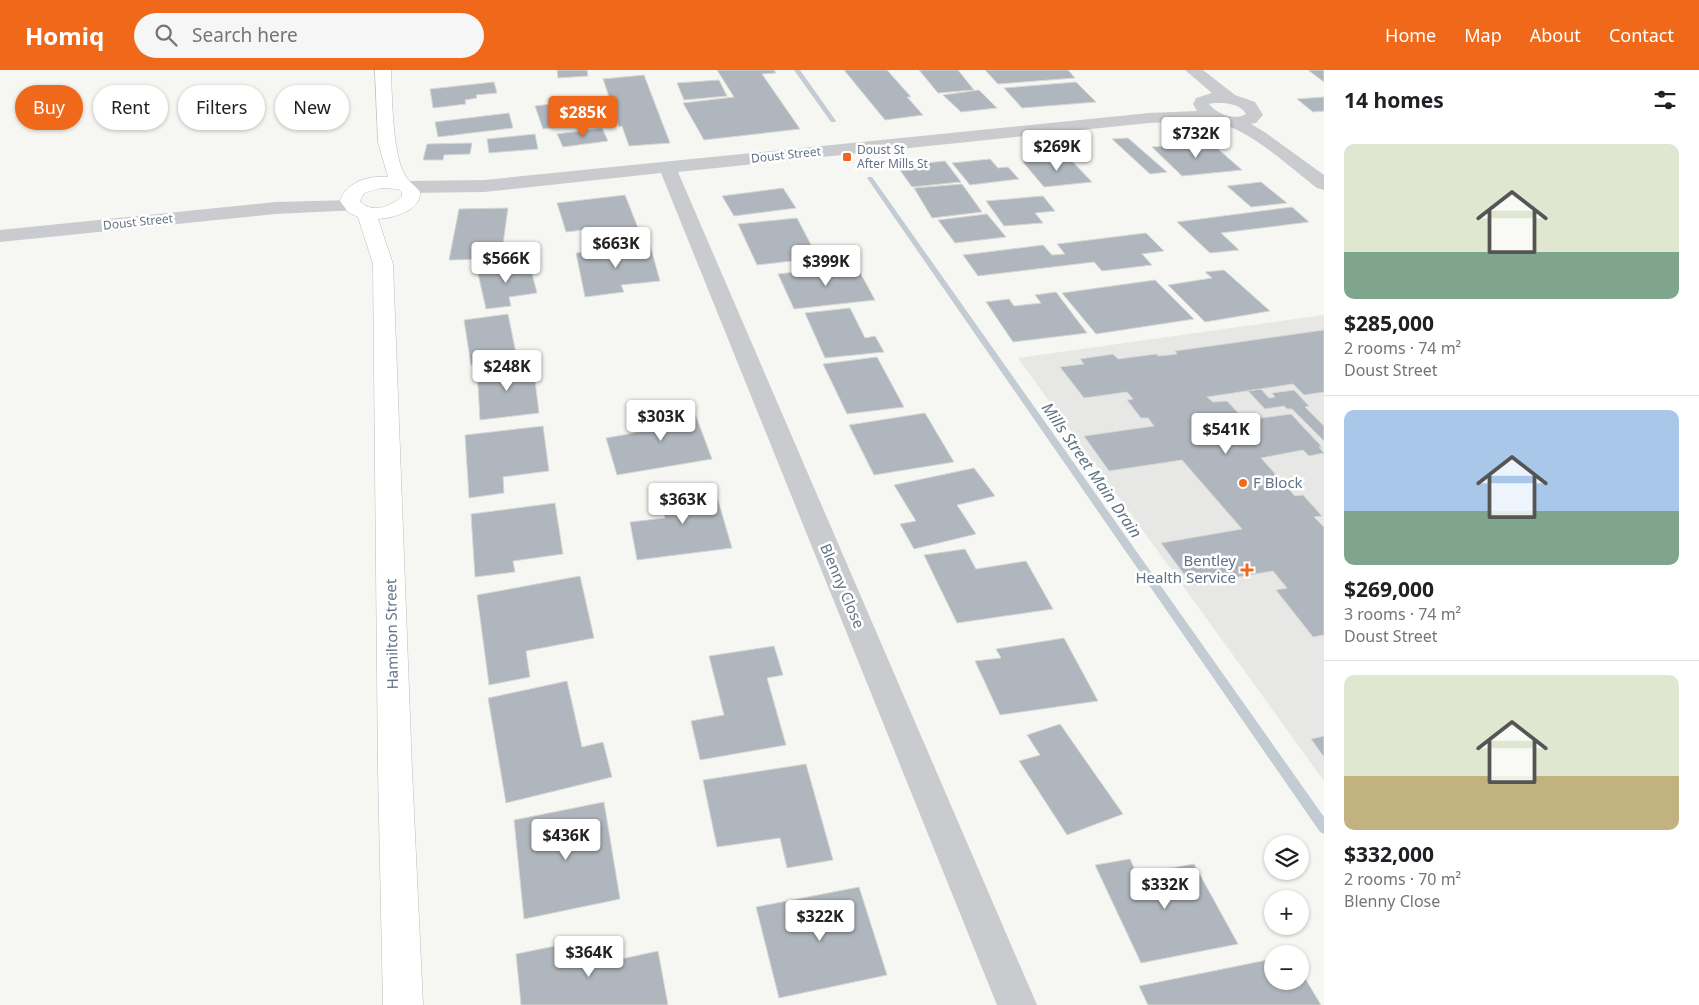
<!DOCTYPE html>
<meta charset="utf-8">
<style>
:root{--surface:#fff;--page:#f6f6f6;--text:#202124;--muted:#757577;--line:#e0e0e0;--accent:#f0691a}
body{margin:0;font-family:"Noto Sans",sans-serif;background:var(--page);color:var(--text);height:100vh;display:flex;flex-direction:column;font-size:19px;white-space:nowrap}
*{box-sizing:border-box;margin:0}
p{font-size:16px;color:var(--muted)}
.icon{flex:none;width:28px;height:28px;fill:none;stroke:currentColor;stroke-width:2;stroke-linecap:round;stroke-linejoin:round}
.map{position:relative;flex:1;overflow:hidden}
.sheet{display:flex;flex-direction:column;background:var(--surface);width:375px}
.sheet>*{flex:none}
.hud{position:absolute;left:15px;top:15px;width:475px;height:45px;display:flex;gap:10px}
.fabs{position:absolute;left:1264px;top:765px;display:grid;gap:10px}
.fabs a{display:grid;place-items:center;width:45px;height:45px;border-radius:50%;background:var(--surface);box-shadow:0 1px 4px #0004;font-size:25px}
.price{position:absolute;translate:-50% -42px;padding:0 11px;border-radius:5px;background:#fff;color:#222;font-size:16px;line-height:32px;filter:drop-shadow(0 1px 2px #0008)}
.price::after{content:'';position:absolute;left:50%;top:30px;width:15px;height:11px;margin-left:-8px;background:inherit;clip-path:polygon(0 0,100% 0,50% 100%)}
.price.on{background:var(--accent);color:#fff}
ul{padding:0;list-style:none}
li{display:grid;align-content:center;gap:10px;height:265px;padding:0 20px}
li+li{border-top:1px solid var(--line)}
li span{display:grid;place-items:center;height:155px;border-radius:10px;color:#555}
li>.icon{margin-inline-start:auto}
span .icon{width:90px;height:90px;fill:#fffc;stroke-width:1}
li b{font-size:21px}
h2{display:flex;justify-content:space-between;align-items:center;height:60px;padding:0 20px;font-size:21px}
.chip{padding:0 18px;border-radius:22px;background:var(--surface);box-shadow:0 1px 4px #0004;font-size:18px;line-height:45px}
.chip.on{background:var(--accent);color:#fff}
header{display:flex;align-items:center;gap:30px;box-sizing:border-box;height:70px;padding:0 25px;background:var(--accent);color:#fff}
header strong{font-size:24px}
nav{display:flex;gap:28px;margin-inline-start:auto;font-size:18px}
.search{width:350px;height:45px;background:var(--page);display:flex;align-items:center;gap:12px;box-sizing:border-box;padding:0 18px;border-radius:28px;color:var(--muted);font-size:19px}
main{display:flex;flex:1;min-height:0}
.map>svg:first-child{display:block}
</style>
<header>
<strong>Homiq</strong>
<div class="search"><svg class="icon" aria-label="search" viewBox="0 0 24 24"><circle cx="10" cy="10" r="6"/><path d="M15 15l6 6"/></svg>Search here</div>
<nav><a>Home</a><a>Map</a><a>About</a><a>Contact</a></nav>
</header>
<main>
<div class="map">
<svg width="1324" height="935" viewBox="0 0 1324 935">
<rect width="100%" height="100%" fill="#f6f7f3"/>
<path fill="#e7e8e6" d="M 1324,245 L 1324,711 L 1018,288 Z"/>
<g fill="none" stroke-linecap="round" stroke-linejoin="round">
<path fill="#c4ccd3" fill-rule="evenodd" d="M 794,0 L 800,0 L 836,51 L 835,52 L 831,52 Z
M 868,107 L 872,107 L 1324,747 L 1324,764 L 1320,762 L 867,108 Z"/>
</g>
<path fill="#b0b6bd" stroke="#d8d8d5" d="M 557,0 L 587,0 L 588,6 L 558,8 Z
M 717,0 L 774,0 L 776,3 L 762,4 L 800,59 L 704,70 L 683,33 L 734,27 Z
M 844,0 L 887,0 L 911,27 L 907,27 L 923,45 L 885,50 Z
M 919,0 L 958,0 L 974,20 L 938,23 Z
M 985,0 L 1068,0 L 1075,8 L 998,14 Z
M 1308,0 L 1324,0 L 1324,12 Z
M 644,5 L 670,73 L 629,76 L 622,56 L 619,57 L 603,9 Z
M 719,10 L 727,26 L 684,30 L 677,13 Z
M 494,12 L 497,23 L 476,25 L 477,28 L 465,30 L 466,34 L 433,38 L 430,19 Z
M 1076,12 L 1096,32 L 1022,38 L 1004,18 Z
M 979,20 L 997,38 L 961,42 L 943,25 Z
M 1324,27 L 1324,41 L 1313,42 L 1297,29 Z
M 594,29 L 604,52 L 543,59 L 535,36 Z
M 509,43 L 513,58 L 438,67 L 435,52 Z
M 602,58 L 608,71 L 563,77 L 557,64 Z
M 535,64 L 538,79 L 489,83 L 487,69 Z
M 1128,68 L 1167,102 L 1150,104 L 1112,69 Z
M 1210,72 L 1242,100 L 1182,106 L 1152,77 Z
M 472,73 L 470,84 L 444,85 L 443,90 L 423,90 L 427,74 Z
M 1069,88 L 1092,112 L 1044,117 L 1023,92 Z
M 990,89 L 998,98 L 1008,97 L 1019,109 L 970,115 L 952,93 Z
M 945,91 L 961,112 L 912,117 L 897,96 Z
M 1261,112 L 1287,133 L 1251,137 L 1227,116 Z
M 962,114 L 982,142 L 932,148 L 914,118 Z
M 783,118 L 796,138 L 734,146 L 722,126 Z
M 625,125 L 642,168 L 605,173 L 599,158 L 566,162 L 557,133 Z
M 1043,126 L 1055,141 L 1035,143 L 1043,153 L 1004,156 L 986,131 Z
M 1292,137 L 1309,152 L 1221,163 L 1239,180 L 1210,183 L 1177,152 Z
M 508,138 L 501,189 L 449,190 L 459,139 Z
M 987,144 L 1006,167 L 955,173 L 938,150 Z
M 797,148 L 818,188 L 757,195 L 738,154 Z
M 1146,163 L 1164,181 L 1142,184 L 1152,195 L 1102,201 L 1094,192 L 978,206 L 963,185 L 1043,175 L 1052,185 L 1065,184 L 1057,174 Z
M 650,175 L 660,211 L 621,215 L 624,222 L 585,227 L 576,183 Z
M 529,192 L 537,223 L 509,227 L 511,236 L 486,239 L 477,199 Z
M 856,195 L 875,230 L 794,239 L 778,204 Z
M 1224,200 L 1270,241 L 1205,252 L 1168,215 L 1212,208 L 1205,202 Z
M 1155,210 L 1194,249 L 1096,264 L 1062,223 Z
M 1056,222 L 1087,263 L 1013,272 L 986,232 L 1009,229 L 1014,236 L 1041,233 L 1035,225 Z
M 850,238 L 865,268 L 875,266 L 884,282 L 825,288 L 805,243 Z
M 508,244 L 517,288 L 471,295 L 464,250 Z
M 1324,260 L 1324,322 L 1304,325 L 1293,314 L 1207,327 L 1213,332 L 1227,331 L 1241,346 L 1226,348 L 1230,352 L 1291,344 L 1322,377 L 1319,377 L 1324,383 L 1309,386 L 1303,380 L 1261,388 L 1295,426 L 1303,425 L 1322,446 L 1314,447 L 1324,457 L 1324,565 L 1313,567 L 1276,520 L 1287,518 L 1273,501 L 1192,515 L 1161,473 L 1242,459 L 1182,390 L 1109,401 L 1084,366 L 1154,356 L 1148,348 L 1141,348 L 1127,330 L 1133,329 L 1127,322 L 1084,328 L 1060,297 L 1084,294 L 1080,289 L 1113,284 L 1118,289 L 1156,284 L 1159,286 L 1177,284 L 1175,281 Z
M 877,287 L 904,337 L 847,344 L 823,294 Z
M 533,294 L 539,343 L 480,350 L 477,300 Z
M 1261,319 L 1269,328 L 1275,327 L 1272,323 L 1294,320 L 1309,336 L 1305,337 L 1324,356 L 1324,371 L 1292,339 L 1287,339 L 1284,336 L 1265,339 L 1248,321 Z
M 691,333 L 712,389 L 617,405 L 606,368 L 651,360 L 645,341 Z
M 925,343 L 954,392 L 874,405 L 849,355 Z
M 543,356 L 549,401 L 503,407 L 504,423 L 469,428 L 465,365 Z
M 974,398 L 995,426 L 957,435 L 976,464 L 914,479 L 900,454 L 916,451 L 894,415 Z
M 713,413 L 732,478 L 637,490 L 630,452 L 665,448 L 658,420 Z
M 555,433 L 563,484 L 513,491 L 515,502 L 475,507 L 471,444 Z
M 965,479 L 976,499 L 1026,491 L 1053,539 L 957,553 L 924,485 Z
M 580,506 L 594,568 L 526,581 L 530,607 L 489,615 L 477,525 Z
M 1064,568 L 1098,631 L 1000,645 L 975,591 L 1001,588 L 996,579 Z
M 774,576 L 783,605 L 767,608 L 786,675 L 700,690 L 691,651 L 724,645 L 709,586 Z
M 567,611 L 582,677 L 603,672 L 612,707 L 506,733 L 488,628 Z
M 1060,654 L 1123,744 L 1067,765 L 1019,691 L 1040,685 L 1027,665 Z
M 1324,666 L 1324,687 L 1311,669 Z
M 806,694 L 833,790 L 787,798 L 780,768 L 717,777 L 703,710 Z
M 604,732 L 620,829 L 524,849 L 514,750 Z
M 1130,789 L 1137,804 L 1194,794 L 1238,874 L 1141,893 L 1095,795 Z
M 859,817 L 887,905 L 779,928 L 756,837 Z
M 594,868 L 598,894 L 658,881 L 668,935 L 521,935 L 516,884 Z
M 1272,889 L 1272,911 L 1300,911 L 1300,900 L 1321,935 L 1148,935 L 1139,916 Z"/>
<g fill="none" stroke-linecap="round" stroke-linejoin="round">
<g stroke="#b9bcc0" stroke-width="1">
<path id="major" d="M 375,0 L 391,0 C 392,24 392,90 407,108 C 410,113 417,117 420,122 C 421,141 393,148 378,149 L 393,194 L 412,700 L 423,935 L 383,935 L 378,700 L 373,194 L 358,147 L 348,142 L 340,131 C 346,112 369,105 388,107 L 378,72 ZM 381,118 L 398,119 L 402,123 L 402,126 C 391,137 371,144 360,131 L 364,123 Z"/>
</g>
<path fill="#c9cbcf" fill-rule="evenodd" d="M 1185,0 L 1203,0 L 1235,25 L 1255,32 L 1263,45 L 1256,53 L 1251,54 L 1266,63 L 1324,105 L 1324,120 L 1317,118 C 1288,96 1248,57 1211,51 C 1195,48 1166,53 1149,53 L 678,102 L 1037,935 L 997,935 L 661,103 L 484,122 L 408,123 L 401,121 L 399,117 L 401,113 L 408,111 L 484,110 L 1149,43 L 1197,41 L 1193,34 L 1196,28 L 1212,23 ZM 1214,33 C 1225,33 1240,33 1246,44 C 1234,51 1217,44 1209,34 Z
M 352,130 L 359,132 L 362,136 L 359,140 L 275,144 L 0,172 L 0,160 L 275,132 Z"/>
<use href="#major" fill="#fff" fill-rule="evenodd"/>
</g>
<g fill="#f0691a" stroke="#fff" stroke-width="2">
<rect x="842" y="82" width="10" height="10" rx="2.5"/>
<circle cx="1243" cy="413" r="5"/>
<path d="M1244.5 492.5h5v5h5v5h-5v5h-5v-5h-5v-5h5z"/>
</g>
<g text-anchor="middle" stroke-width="5" stroke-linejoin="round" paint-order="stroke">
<g font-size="12" fill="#637286" stroke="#fff" text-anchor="start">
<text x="857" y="84">Doust St<tspan x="857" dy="14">After Mills St</tspan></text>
</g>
<g font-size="12" fill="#637286" stroke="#fff">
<text transform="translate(786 85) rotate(-6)" y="4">Doust Street</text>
<text transform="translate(138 152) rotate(-6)" y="4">Doust Street</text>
</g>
<g font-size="15" fill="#637286" stroke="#fff" text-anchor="start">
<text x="1253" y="418">F Block</text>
<text x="1236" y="496" text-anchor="end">Bentley<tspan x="1236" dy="17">Health Service</tspan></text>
</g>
<g font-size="15" fill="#637286" stroke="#fff">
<text transform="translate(842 516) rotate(67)" y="5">Blenny Close</text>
<text transform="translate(392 564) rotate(-91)" y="5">Hamilton Street</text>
</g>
<g font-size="16" font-style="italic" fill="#5f7483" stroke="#fff">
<text transform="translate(1092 400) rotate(55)" y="6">Mills Street Main Drain</text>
</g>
</g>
</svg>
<div class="fabs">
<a><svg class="icon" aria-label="layers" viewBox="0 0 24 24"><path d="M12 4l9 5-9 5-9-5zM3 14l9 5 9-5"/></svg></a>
<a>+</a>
<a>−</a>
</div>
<b class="price on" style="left:583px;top:68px">$285K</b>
<b class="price" style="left:1196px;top:89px">$732K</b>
<b class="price" style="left:1057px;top:102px">$269K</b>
<b class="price" style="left:616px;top:199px">$663K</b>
<b class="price" style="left:506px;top:214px">$566K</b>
<b class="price" style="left:826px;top:217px">$399K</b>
<b class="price" style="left:507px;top:322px">$248K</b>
<b class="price" style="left:661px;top:372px">$303K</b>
<b class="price" style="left:1226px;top:385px">$541K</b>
<b class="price" style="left:683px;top:455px">$363K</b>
<b class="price" style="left:566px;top:791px">$436K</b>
<b class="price" style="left:1165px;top:840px">$332K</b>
<b class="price" style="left:820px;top:872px">$322K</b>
<b class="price" style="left:589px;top:908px">$364K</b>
<div class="hud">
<a class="chip on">Buy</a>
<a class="chip">Rent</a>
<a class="chip">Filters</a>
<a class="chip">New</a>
</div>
</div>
<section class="sheet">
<h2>14 homes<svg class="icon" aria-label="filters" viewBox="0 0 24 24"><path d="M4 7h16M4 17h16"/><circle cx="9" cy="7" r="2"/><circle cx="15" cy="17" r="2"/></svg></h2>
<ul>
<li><span style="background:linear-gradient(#dfe7d0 70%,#7fa58c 0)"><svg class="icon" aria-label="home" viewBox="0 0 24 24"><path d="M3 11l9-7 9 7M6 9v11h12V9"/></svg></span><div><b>$285,000</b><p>2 rooms · 74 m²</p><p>Doust Street</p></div></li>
<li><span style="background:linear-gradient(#a9c7e8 65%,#7fa58c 0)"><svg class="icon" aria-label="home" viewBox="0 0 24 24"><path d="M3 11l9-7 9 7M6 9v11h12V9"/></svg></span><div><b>$269,000</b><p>3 rooms · 74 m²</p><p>Doust Street</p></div></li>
<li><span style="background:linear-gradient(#dfe7d0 65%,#c2b280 0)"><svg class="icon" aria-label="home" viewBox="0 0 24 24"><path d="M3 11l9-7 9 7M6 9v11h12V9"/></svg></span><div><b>$332,000</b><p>2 rooms · 70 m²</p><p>Blenny Close</p></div></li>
</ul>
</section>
</main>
